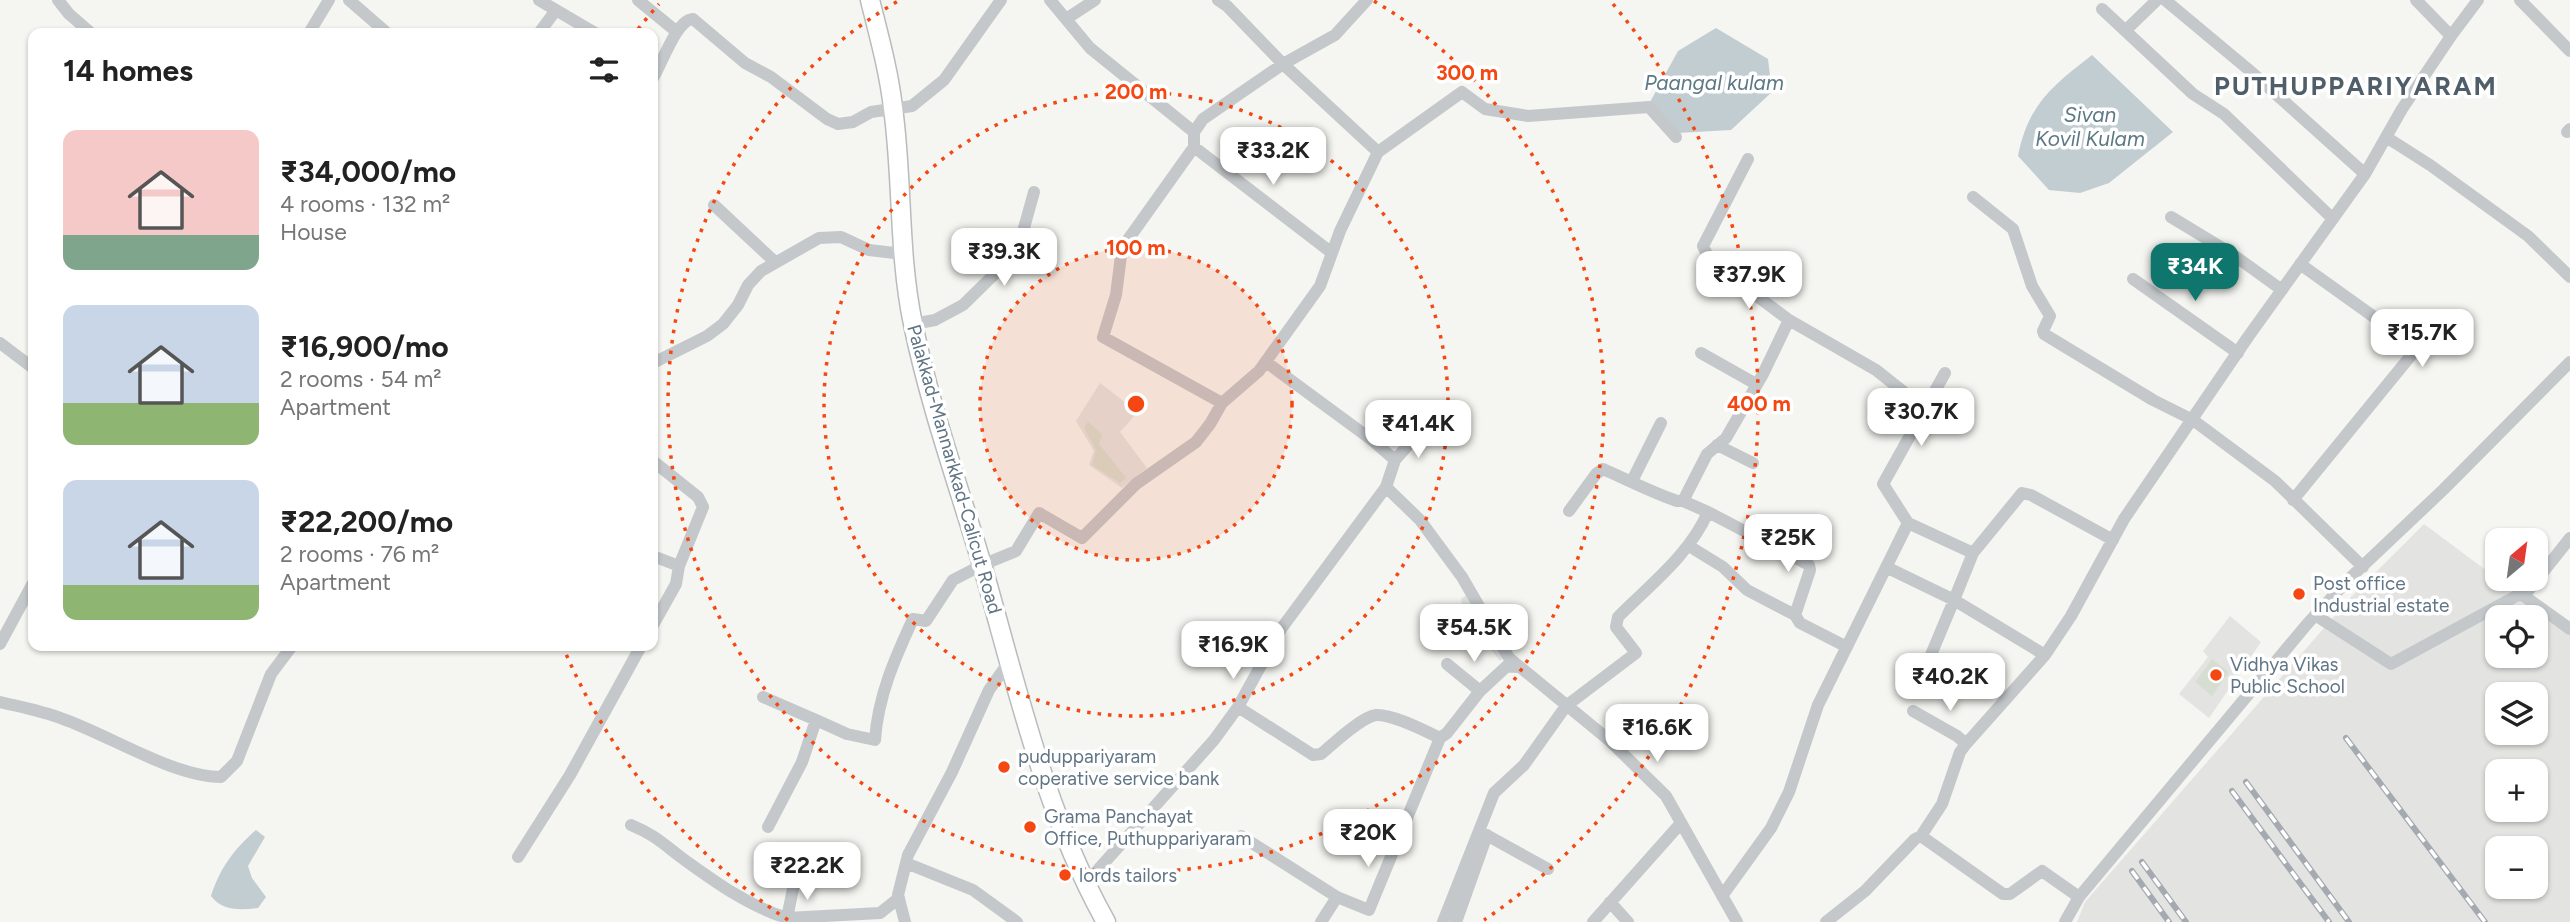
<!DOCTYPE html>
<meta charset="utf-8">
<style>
:root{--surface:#fff;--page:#f6f6f6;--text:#222;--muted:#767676;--accent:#0f766e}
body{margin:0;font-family:Figtree,sans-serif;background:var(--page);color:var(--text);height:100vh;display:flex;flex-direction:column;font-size:26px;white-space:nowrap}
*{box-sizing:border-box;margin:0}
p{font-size:23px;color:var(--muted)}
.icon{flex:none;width:38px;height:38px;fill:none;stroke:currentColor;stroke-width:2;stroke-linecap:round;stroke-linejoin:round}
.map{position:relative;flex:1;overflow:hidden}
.drawer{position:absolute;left:28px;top:28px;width:630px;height:623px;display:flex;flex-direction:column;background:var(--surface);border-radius:14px;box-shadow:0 2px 5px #0004}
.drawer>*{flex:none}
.needle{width:46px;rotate:29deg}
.controls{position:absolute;left:2485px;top:528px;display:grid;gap:14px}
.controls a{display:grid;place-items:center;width:63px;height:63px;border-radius:14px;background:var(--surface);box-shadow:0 2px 5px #0004;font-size:35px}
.price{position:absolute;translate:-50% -60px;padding:0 16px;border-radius:14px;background:#fff;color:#222;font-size:23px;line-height:46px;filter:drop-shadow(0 2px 4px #0008)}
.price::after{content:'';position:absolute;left:50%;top:42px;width:21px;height:16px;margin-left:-10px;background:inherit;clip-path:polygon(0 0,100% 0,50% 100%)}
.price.active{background:var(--accent);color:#fff}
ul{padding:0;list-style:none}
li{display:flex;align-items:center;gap:21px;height:175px;padding:0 35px}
li span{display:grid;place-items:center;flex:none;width:196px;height:140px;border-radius:14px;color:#555}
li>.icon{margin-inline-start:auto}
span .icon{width:84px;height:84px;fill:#fffc;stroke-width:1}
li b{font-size:30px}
h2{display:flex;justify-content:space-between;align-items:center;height:84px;padding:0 35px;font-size:30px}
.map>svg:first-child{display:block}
</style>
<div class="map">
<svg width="2570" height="922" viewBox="0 0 2570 922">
<rect width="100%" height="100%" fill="#f5f5f1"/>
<path fill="#e3e4e2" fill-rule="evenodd" d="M 1100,383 L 1138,412 L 1120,432 L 1147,468 L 1122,488 L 1089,465 L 1094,451 L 1076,421 Z
M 2424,524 L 2570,633 L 2570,922 L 2077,922 L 2085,902 L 2351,597 ZM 2497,618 L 2536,618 L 2536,656 L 2497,656 ZM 2497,695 L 2536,695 L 2536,733 L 2497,733 ZM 2497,772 L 2536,772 L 2536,810 L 2497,810 ZM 2497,849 L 2536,849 L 2536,887 L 2497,887 Z
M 1470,592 L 1509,651 L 1500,661 L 1464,614 L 1461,599 Z
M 2230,616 L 2261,642 L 2209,718 L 2179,694 L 2208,657 L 2203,651 Z"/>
<path fill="#d6ded1" d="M 1088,422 L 1102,434 L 1099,444 L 1126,478 L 1120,483 L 1092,465 L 1096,450 L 1084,428 Z
M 2212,659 L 2229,672 L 2212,696 L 2195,682 Z"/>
<path fill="#c2cdd2" d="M 1716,28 L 1768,59 L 1772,92 L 1731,130 L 1678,133 L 1650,102 L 1678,51 Z
M 2092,55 L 2173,132 L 2109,183 L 2080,193 L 2049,190 L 2018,156 C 2028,105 2052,86 2092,55 Z
M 256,830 L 265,837 L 248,866 L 252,878 L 266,897 L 258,908 C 240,910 222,911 211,896 C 220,868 234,849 256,830 Z"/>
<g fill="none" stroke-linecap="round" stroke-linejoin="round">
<g stroke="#b8bcbe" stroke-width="21">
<path id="highway" d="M 870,0 C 879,36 889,72 893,108 C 903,180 898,253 913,324 C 930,407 959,487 983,568 C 1017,687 1045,813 1106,922"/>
</g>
<path stroke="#c4c8cb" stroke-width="12" d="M 58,0 L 69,14 L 91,33
M 349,0 L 387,33
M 539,0 L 595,33
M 638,0 L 677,32
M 1050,0 L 1090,48 L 1194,132 L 1203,119 L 1283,64 L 1335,35 L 1367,0
M 1218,0 L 1227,6 L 1283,64 L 1378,152
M 2165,0 L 2249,70 L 2365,174
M 2416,0 L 2451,36
M 2520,0 L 2570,51
M 2102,9 L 2193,94 L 2224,114 L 2333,219
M 1066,19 L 1095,0
M 2126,30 L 2157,0
M 309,33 L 329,0
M 539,33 L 556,10
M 653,78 C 662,64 676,20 693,19 L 745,63 L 771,77 L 827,119 L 838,124 L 853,122 L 871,112 L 912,106 L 944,80 L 1001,0
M 1194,132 L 1194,147 L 1122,248 L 1116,295 L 1103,337 L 1222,403
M 2567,132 L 2570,129
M 2386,137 L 2430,165 L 2528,236 L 2570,277
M 1194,147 L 1332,253
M 1748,159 L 1703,246 L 1710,261 L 1789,320 L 1876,370 L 1924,408
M 1973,197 L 2013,229 L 2032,286 L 2050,316 L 2043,331 L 2044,334 L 2153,400 L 2193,420 L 2275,481 L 2363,567
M 714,205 L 775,262
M 2171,217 L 2232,254 L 2282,290
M 2133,279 L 2238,353
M 913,324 L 935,320 L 963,305 L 1012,257 L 1019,246 L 1034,192
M 0,343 L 33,368
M 1701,353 L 1756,384
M 1266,362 L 1372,440 L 1395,460
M 653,363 L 707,336 L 723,324 L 738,305 L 748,285 L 761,271 L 819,238 L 841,237 L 869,250 L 903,254
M 1717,445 L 1753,463
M 653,461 L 698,497 L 703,507 L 679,566 L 676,584 L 653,625
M 1632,481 L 1661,423
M 1386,487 L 1420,520 L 1462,577 L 1509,658 L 1609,740 L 1666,796 L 1737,922
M 2293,500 L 2413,353 L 2416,347 L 2300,264
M 1683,501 L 1707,454 L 1726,438 L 1763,374 L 1789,320
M 1569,511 L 1596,474 L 1603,469 C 1628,480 1651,492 1677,501 L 1683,501 L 1708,512 L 1809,565 L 1810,570 L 1795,615 L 1800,623 L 1847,647
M 1908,523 L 1883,484 L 1945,373
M 1689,546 L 1723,567 L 1747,590 L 1795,615
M 1973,553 L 2022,493 L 2031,495 L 2113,540
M 653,556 L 679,566
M 1886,567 L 1954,600 L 1928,662
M 2524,596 L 2570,538
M 2315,615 L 2391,664 L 2518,595 L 2524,596 L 2570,629
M 0,644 L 33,583
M 1447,664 L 1480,691
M 763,697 L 816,720
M 0,702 C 21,707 43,711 63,719 C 109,735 174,777 221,777 L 237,761 L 271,674 L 292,646
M 1238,707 L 1313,755 L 1321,754 C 1333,744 1361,717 1376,715 C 1393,714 1425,731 1440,738
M 1913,711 L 1957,736 L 1966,744
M 631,825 C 655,835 662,843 682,858 C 714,881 748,906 787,918 L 795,879
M 768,827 L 802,762 L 816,720 L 847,734 L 875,740 C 878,696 895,658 913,619 L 926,621 L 953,580 L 982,565 L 1016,551 L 1039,513 L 1082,538 L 1136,484 L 1196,442 L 1210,424 L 1222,403 L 1259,371 L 1320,286 L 1340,231 L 1378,152 L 1462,92 L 1485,109 L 1528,116 L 1649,107 L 1676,137
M 1481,832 L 1548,869
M 1241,836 L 1337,897 L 1369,910 L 1440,738 L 1447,733 L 1480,691 L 1507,666 L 1517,667
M 1921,836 L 2003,894 L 2010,894 L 2042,871 L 2079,897
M 518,857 L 570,775 L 641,646
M 906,863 L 973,890 L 1017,922
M 1087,882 L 1214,740 L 1238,707 L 1281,629 L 1386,487 L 1395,460 L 1410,443 L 1417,422
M 1722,896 L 1771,828 L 1789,792 L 1818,705 L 1908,523 L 1973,553 L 1954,600 L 2045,655 L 2071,616 L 2124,519 L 2248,337 L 2365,174 L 2402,109 L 2451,36 L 2478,0
M 1610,902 L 1628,922
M 785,922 L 787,918 L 880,913 L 899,898
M 905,922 L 898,895 L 908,855 L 952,772 L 989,690 L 1009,662
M 1321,922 L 1337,897
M 1443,922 L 1494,793 L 1524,765 L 1566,706 L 1636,653 L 1616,627 L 1618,617 C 1650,585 1690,554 1708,512
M 1456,922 L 1487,835
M 1593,922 L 1681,823
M 1826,922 L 1865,891 L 1915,839 L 1921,836 L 1942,804 L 1960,752 L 1966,744 L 2045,655
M 2065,922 L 2079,897 L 2308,623 L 2350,578 L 2444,489 L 2570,362"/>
<use href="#highway" stroke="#fff" stroke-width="18"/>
<g stroke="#a4aab0" stroke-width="6">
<path id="rail" d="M 2346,738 L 2485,922
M 2246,782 L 2349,922
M 2232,791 L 2329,922
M 2142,862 L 2186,922
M 2132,871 L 2169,922"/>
</g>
<use href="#rail" stroke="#fff" stroke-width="3.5" stroke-dasharray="10" stroke-linecap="butt"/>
</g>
<circle cx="1136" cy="404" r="156" fill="#f54712" fill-opacity=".12"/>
<g fill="none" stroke="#f54712" stroke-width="3.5" stroke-dasharray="3.5 7">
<circle cx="1136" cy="404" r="156"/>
<circle cx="1136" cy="404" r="312"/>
<path d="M1374 1A468 468 0 1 1 898 1"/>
<path d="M788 920A623 623 0 0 1 563 647M638 29A623 623 0 0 1 659 4M1613 4A623 623 0 0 1 1484 920"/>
</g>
<g fill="#f54712" stroke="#fff" stroke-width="2.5">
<circle cx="2299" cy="594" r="7"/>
<circle cx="2216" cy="675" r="7"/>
<circle cx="1004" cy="767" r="7"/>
<circle cx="1030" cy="827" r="7"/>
<circle cx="1065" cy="875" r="7"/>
</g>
<g text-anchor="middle" stroke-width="7" stroke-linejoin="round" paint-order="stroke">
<g font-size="19" fill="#617585" stroke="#fff">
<text transform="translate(955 469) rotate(74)" y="7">Palakkad-Mannarkkad-Calicut Road</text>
</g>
<g font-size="19" fill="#617585" stroke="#fff" text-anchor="start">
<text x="2313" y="590">Post office<tspan x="2313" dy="22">Industrial estate</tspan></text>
<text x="2230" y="671">Vidhya Vikas<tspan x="2230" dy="22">Public School</tspan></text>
<text x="1018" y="763">puduppariyaram<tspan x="1018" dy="22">coperative service bank</tspan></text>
<text x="1044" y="823">Grama Panchayat<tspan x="1044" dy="22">Office, Puthuppariyaram</tspan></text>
<text x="1079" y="882">lords tailors</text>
</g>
<g font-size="21" font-style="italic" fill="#5c7883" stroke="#fff">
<text x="1714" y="90">Paangal kulam</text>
<text x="2090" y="122">Sivan<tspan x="2090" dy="24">Kovil Kulam</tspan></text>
</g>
<g font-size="26" font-weight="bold" letter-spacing="2" fill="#505e69" stroke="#fff">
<text x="2356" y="95">PUTHUPPARIYARAM</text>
</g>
</g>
<circle cx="1136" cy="404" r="10" fill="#f54712" stroke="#fff" stroke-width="3.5"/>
<g font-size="21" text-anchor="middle" font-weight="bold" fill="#f54712" stroke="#fff" stroke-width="7" stroke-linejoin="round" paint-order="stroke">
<text x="1467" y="80">300 m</text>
<text x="1136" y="99">200 m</text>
<text x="1136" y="255">100 m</text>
<text x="1759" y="411">400 m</text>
</g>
</svg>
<div class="controls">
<a><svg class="needle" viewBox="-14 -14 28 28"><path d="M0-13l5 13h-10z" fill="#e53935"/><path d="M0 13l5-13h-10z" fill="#767676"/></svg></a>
<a><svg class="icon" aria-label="locate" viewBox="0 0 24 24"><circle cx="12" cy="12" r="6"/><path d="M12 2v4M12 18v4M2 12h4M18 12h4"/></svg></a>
<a><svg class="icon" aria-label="layers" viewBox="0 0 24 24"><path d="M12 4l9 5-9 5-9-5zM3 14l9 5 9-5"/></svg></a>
<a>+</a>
<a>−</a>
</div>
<b class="price" style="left:1273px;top:187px">₹33.2K</b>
<b class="price" style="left:1004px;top:288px">₹39.3K</b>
<b class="price active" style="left:2195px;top:303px">₹34K</b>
<b class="price" style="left:1749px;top:311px">₹37.9K</b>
<b class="price" style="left:2422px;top:369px">₹15.7K</b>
<b class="price" style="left:1921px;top:448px">₹30.7K</b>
<b class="price" style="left:1418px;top:460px">₹41.4K</b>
<b class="price" style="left:1788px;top:574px">₹25K</b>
<b class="price" style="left:1474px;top:664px">₹54.5K</b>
<b class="price" style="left:1233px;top:681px">₹16.9K</b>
<b class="price" style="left:1950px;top:713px">₹40.2K</b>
<b class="price" style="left:1657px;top:764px">₹16.6K</b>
<b class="price" style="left:1368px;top:869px">₹20K</b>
<b class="price" style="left:807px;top:902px">₹22.2K</b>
<section class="drawer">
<h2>14 homes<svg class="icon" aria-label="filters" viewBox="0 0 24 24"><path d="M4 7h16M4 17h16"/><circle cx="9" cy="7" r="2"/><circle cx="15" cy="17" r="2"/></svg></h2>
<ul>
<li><span style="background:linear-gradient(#f6c9c9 75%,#7fa58c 0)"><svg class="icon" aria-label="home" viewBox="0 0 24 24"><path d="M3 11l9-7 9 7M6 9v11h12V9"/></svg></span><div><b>₹34,000/mo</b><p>4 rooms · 132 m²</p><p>House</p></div></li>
<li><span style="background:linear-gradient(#c9d6e8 70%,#8fb573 0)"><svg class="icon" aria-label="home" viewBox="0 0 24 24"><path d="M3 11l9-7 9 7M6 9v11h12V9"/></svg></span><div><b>₹16,900/mo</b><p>2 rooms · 54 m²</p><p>Apartment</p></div></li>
<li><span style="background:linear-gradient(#c9d6e8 75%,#8fb573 0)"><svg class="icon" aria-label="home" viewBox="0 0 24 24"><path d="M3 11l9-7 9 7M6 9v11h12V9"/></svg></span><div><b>₹22,200/mo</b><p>2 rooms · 76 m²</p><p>Apartment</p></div></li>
</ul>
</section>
</div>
